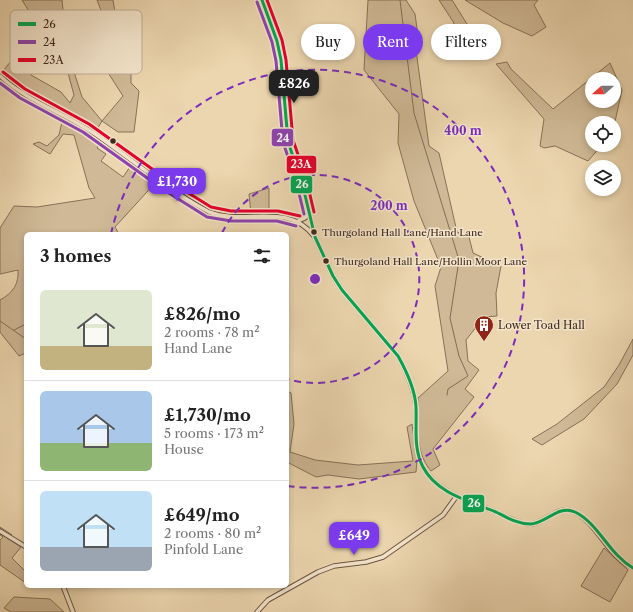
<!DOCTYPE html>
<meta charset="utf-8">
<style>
:root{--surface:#fff;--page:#f2f2f2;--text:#222;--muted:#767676;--line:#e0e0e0;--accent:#7c3aed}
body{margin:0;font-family:"Libre Caslon Text",serif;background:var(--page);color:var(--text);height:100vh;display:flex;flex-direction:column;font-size:15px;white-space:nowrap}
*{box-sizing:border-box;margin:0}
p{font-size:13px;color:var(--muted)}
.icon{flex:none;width:22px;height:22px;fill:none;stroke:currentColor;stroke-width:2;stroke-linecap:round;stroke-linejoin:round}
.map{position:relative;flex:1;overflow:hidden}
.drawer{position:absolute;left:24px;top:232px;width:265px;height:356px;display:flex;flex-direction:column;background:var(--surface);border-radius:6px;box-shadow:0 2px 6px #0003}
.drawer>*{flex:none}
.banner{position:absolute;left:301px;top:24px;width:272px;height:36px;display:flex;gap:8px}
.needle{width:26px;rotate:249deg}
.buttons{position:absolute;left:585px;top:72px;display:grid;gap:8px}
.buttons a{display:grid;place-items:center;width:36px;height:36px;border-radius:50%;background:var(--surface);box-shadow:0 2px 6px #0003;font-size:20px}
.price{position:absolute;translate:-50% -34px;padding:0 9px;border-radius:8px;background:var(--accent);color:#fff;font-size:13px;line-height:26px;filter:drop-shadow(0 1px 2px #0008)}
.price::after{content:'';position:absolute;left:50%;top:24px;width:12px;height:9px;margin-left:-6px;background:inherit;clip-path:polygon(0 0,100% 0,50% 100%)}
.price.active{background:#222;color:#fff}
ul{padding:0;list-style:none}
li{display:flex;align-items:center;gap:12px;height:100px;padding:0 16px}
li+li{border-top:1px solid var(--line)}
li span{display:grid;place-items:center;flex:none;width:112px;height:80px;border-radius:6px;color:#555}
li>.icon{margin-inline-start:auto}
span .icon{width:48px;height:48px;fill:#fffc;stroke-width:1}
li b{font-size:17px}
h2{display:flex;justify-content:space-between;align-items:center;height:48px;padding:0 16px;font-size:17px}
.pill{padding:0 14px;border-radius:18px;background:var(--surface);box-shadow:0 2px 6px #0003;font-size:14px;line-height:36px}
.pill.active{background:var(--accent);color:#fff}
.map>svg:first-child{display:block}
</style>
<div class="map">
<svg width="633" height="612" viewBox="0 0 633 612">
<rect width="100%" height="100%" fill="#ecd6af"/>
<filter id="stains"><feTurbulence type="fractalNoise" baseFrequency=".005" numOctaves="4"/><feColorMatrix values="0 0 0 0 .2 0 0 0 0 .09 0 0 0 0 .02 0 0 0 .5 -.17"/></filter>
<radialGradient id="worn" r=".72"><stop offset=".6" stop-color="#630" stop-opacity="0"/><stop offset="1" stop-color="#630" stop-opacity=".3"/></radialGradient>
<path fill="#cfb996" stroke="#887159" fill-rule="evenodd" d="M 22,0 L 62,0 L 67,50 L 82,97 L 102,121 L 123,96 L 105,68 L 107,26 L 97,0 L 113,0 L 122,55 L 131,71 L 131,83 L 139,91 L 134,132 L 118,132 L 102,121 L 96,131 L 88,128 L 86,132 L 101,141 L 97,148 L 106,154 L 101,161 L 123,177 L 132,164 L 157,181 L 115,227 L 119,234 L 26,234 L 26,353 L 19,356 L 0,332 L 0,300 C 13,293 19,284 18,270 L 0,274 L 0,228 L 14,206 L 37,207 L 95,198 L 89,188 L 74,135 L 63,134 L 50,154 L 33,144 L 39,142 L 47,146 L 59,135 L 64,113 L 8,81 L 2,72 L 22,48 L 37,56 L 31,75 L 61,92 L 70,103 L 74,95 L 65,62 L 56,58 L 48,19 L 30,13 Z
M 368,0 L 406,0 L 415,14 L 419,43 L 416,50 L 429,146 L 439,153 L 457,232 L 469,237 L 473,253 L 501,266 L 496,293 L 497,316 L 484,317 L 466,340 L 468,361 L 479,370 L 465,389 L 474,397 L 433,449 L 440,465 L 431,471 C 414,451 418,423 418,398 L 448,371 L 435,286 L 441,267 L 414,201 L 398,143 L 399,114 L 364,70 Z
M 439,0 L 452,0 L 467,24 L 454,38 L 451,32 L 454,23 Z
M 465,0 L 538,0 L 534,5 L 546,27 L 532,36 L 503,23 Z
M 507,62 L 511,69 L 553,109 L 610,63 L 622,90 L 614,126 L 614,123 L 592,123 L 592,145 L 602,145 L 588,161 L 555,146 L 544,148 L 540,146 L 544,119 L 496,64 ZM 592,79 L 614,79 L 614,101 L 592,101 Z
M 269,188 L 269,214 L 251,214 L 249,194 Z
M 633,339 L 633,355 L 617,384 L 584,419 L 542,445 L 532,439 L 557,424 L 604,387 L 619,365 Z
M 287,391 L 291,393 L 294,424 L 290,452 L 315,460 L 358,465 L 413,461 L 407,427 L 412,424 L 417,459 L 416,472 L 359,479 L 328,475 L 316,477 L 287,462 Z
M 0,527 L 12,535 L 7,538 L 21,547 L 12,558 L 26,572 L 26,583 L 0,565 L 0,540 L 3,537 L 0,535 Z
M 604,548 L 628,570 L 610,602 L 581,586 Z
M 14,597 L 50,599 L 64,612 L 11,612 L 4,608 Z"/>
<path fill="#b29b7d" stroke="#846d56" d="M 466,29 C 477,31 487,40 494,47 L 493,52 L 483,50 L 465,40 L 464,38 Z"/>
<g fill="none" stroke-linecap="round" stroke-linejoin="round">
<path stroke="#846d56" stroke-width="1" d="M 400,0 L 414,113 L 459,260 L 450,318 L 459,356 L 468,376 L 448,389 L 447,395
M 0,321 L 26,339
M 14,330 L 26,324"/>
<g stroke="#6b5441" stroke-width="5.5">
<path id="minor" d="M 262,0 L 277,41 L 281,60 L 288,141 L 305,195 L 315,237 L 333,276 L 342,290 L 398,356 C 406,370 415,391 416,407 C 417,428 413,448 423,467 C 438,494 470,501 496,512 C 507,517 518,524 530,524 C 546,524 558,503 575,512 C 598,524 608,557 633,568
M 0,76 C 28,102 67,114 98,136 C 135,162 170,191 209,212 C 245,226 287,201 314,236
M 298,221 L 305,218 L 309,213
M 0,531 L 26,547
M 63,586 L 73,612
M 257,612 L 268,600 L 318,572 L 334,566 L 366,562 L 383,557 L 443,515 L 456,497"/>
</g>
<use href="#minor" stroke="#f3e4cb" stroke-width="3.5"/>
<g stroke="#f3e4cb" stroke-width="6">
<path id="bus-1" d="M 262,0 L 277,41 L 281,60 L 288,141 L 305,195 L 315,237 L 333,276 L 342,290 L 398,356 C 407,372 415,389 416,407 C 417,427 413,448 423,467 C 437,494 470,501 496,512 C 506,517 517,524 530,524 C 546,524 558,504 575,512 C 598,523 609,554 633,568"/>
</g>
<g stroke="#f3e4cb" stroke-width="6">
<path id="bus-2" d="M 257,2 L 272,42 L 276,61 L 283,142 L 296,181 L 304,214
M 0,83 L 20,98 L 83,132 L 164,190 L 207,217 L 231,221 L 277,221 L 296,226"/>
</g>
<g stroke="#f3e4cb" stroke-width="6">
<path id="bus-3" d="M 267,0 L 282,40 L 286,60 L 293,140 L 306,178 L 314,212
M 3,72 L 25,89 L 89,124 L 169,181 L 211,207 L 231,211 L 278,211 L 300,216"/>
</g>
<use href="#bus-1" stroke="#00a651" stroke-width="3"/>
<use href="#bus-2" stroke="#8e44ad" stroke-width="3"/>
<use href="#bus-3" stroke="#e4002b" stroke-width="3"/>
</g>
<g fill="none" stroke="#7b2cbf" stroke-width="2" stroke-dasharray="7 5">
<path d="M222 233A104 104 0 1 1 287 379"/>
<path d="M111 234A209 209 0 1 1 288 486"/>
</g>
<defs>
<g id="building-pin" transform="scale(1)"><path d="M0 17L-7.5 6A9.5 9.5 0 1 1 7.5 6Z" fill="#8f2418" stroke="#f3e4cb"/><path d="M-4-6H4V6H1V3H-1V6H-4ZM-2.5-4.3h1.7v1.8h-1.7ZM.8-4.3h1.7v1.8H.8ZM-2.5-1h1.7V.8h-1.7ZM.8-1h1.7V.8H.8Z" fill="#fff"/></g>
</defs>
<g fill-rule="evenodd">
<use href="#building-pin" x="484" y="325"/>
</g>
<g fill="#40291c" stroke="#f3e4cb" stroke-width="1.5">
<circle cx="113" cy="141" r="3.5"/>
<circle cx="314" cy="232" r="3.5"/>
<circle cx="326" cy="261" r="3.5"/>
</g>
<g text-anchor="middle" stroke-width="3" stroke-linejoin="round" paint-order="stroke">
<g font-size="10" fill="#40291c" stroke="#f3e4cb" text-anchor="start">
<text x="322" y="236">Thurgoland Hall Lane/Hand Lane</text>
<text x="334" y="265">Thurgoland Hall Lane/Hollin Moor Lane</text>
</g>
<g font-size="11" fill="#40291c" stroke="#f3e4cb" text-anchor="start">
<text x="498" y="329">Lower Toad Hall</text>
</g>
</g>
<rect x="10" y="10" width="132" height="64" rx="6" fill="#f3e4cb" stroke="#bdac96" stroke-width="1"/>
<rect x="18" y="22" width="18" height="4" fill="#00a651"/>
<rect x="18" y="40" width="18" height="4" fill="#8e44ad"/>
<rect x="18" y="58" width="18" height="4" fill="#e4002b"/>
<g font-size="11" fill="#40291c">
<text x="43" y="28">26</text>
<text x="43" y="46">24</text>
<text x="43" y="64">23A</text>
</g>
<circle cx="315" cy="279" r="6" fill="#7b2cbf" stroke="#f3e4cb" stroke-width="2"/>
<g font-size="12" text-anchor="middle" font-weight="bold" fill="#7b2cbf" stroke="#f3e4cb" stroke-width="3" stroke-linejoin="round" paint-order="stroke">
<text x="463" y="135">400 m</text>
<text x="389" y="210">200 m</text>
</g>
<g stroke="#f3e4cb" stroke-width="1.5">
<rect x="271" y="128" width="23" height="19" rx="4" fill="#8e44ad"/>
<rect x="286" y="155" width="31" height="19" rx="4" fill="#e4002b"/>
<rect x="290" y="175" width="23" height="19" rx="4" fill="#00a651"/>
<rect x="462" y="494" width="23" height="19" rx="4" fill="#00a651"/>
</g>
<g font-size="11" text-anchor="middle" font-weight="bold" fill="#fff">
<text x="283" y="142">24</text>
<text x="301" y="168">23A</text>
<text x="302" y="188">26</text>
<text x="474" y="507">26</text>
</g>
<rect width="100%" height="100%" filter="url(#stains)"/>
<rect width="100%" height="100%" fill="url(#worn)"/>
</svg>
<div class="buttons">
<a><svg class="needle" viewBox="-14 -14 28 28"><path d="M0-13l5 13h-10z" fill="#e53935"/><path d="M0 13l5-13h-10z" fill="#767676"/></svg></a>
<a><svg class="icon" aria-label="locate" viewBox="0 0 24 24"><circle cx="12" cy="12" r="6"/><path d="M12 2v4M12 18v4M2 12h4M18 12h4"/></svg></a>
<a><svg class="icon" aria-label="layers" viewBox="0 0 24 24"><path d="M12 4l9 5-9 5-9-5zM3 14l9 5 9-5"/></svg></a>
</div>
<b class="price active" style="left:294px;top:104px">£826</b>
<b class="price" style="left:177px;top:202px">£1,730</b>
<b class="price" style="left:354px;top:556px">£649</b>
<div class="banner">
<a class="pill">Buy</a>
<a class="pill active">Rent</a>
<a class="pill">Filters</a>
</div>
<section class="drawer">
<h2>3 homes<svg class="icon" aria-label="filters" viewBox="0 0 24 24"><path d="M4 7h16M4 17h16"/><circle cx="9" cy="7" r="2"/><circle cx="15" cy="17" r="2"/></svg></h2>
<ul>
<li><span style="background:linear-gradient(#dfe7d0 70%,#c2b280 0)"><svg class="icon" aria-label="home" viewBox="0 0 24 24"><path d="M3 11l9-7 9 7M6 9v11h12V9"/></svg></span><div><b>£826/mo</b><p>2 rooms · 78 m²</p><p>Hand Lane</p></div></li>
<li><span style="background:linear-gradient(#a9c7e8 65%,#8fb573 0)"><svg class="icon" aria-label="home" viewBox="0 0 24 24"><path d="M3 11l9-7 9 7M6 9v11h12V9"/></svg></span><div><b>£1,730/mo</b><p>5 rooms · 173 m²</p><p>House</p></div></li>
<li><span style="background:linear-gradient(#bfe0f5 70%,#9aa5b1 0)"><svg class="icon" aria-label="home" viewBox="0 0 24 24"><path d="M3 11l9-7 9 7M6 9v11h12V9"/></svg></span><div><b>£649/mo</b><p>2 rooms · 80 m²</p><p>Pinfold Lane</p></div></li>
</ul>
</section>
</div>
